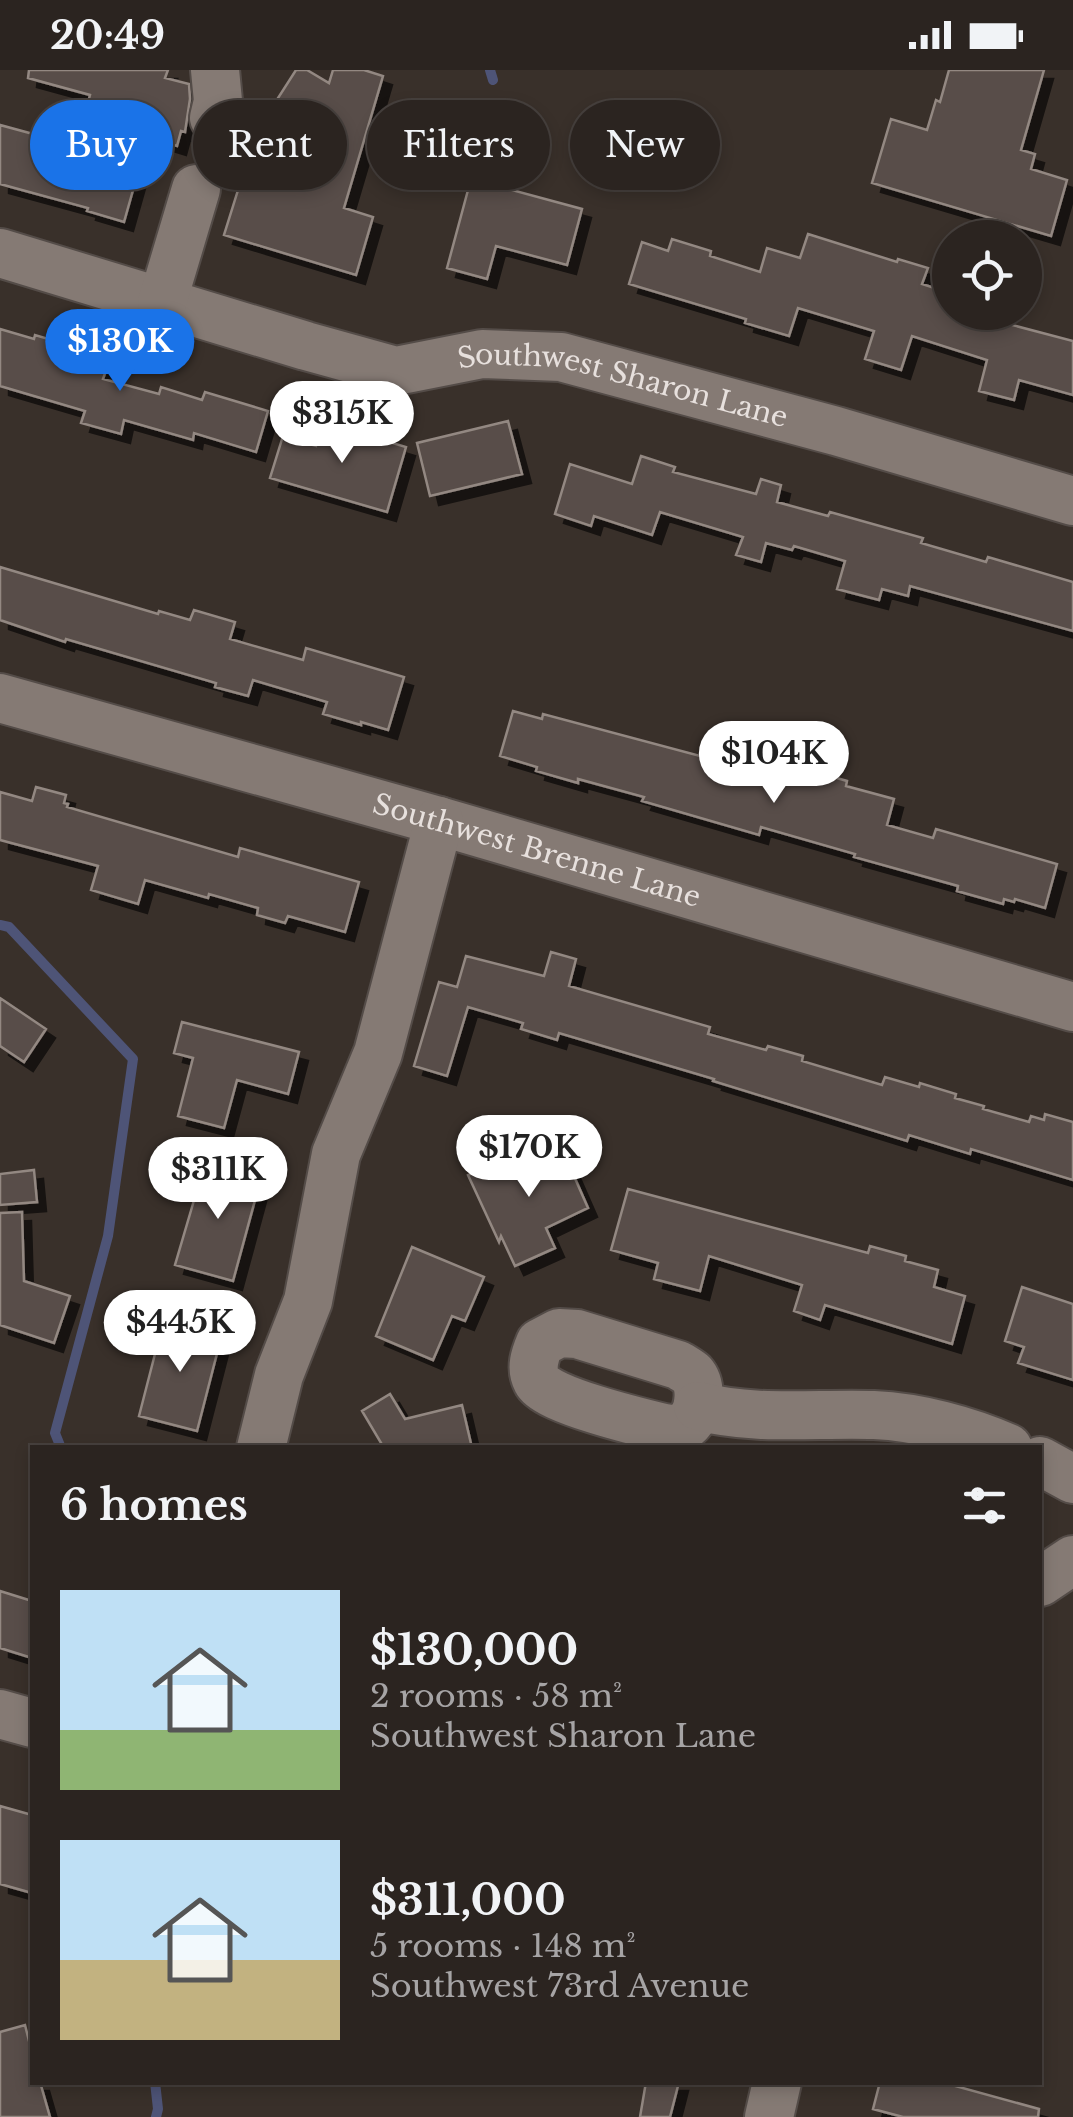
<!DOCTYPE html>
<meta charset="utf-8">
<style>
:root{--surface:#2b2420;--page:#37302d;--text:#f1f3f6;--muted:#a6a4a5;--line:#47413e;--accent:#1a73e8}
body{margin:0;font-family:"Libre Baskerville",serif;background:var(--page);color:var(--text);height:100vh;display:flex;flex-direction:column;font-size:38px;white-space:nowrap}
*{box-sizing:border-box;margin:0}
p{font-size:32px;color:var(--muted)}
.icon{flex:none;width:55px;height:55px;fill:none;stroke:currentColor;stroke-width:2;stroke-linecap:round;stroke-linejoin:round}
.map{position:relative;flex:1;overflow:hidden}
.details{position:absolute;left:30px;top:1375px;width:1012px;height:640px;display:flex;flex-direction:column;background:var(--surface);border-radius:0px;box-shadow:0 5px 15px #0003,0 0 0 2px var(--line)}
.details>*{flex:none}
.guide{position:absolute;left:30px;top:30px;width:1015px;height:90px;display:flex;gap:20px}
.buttons{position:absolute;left:932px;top:150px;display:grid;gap:20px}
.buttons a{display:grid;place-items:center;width:110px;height:110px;border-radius:50%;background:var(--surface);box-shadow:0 5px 15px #0003,0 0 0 2px var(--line);font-size:50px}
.price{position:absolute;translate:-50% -85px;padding:0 22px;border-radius:35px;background:#fff;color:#222;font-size:32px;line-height:65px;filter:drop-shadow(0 2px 5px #0008)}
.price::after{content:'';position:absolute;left:50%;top:60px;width:30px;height:22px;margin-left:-15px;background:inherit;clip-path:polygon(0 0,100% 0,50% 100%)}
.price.selected{background:var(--accent);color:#fff}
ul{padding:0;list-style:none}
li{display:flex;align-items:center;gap:30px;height:250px;padding:0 30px}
li span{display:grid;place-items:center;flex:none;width:280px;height:200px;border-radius:0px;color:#555}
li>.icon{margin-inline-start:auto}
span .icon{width:120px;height:120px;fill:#fffc;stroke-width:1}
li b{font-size:42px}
h2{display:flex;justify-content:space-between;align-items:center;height:120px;padding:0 30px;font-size:42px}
.chip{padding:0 35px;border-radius:45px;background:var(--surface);box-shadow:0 5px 15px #0003,0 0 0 2px var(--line);font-size:35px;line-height:90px}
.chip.selected{background:var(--accent);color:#fff}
.status{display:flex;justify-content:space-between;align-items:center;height:70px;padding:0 50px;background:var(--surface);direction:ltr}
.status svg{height:28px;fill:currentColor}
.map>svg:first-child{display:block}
</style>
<div class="status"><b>20:49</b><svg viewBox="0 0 49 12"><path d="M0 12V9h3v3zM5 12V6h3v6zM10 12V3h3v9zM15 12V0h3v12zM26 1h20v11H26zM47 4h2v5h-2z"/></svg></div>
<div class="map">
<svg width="1073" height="2047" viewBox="0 0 1073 2047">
<defs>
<filter id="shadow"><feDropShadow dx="9" dy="9" stdDeviation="0" flood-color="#0009"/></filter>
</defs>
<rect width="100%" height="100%" fill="#39302a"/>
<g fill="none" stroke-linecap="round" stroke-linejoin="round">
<path stroke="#4e5477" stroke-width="10" d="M 490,0 L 493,10
M 0,855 L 9,857 L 133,989 L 108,1166 L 55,1363 L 61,1378
M 155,2012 L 158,2039 L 156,2047"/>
</g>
<path fill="#584e48" stroke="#938882" stroke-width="2.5" filter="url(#shadow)" d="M 29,0 L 168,0 L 165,8 L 189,14 L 190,29 L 185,62 L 181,61 L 177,76 L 148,67 L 124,152 L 87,141 L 88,138 L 0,114 L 0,55 L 77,76 L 90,25 L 28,8 Z
M 296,0 L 307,0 L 329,13 L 333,0 L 364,0 L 383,6 L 344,138 L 373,147 L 356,205 L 224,165 L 244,101 L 300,117 L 318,52 L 278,28 Z
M 949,0 L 1044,0 L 1021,80 L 1035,84 L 1031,99 L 1067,110 L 1051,166 L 872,113 L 891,49 L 927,60 L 936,30 L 940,32 Z
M 471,109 L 582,139 L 567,195 L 496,176 L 487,209 L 447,198 Z
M 808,164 L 897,192 L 898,189 L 928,198 L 922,214 L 950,223 L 950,242 L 963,242 L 1073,271 L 1073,325 L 1019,310 L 1014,330 L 979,321 L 987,290 L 912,266 L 901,300 L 865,289 L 874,261 L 798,238 L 789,266 L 745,253 L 746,249 L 629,214 L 642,172 L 668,181 L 672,169 L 711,181 L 710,186 L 760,202 L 767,178 L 800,188 Z
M 0,259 L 34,269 L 35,265 L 103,285 L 100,293 L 108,295 L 103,309 L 159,324 L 161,317 L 202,330 L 205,322 L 268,341 L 256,382 L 194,363 L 193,370 L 124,350 L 121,364 L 81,353 L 85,341 L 0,316 Z
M 508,351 L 522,404 L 430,426 L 417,373 Z
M 323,352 L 406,377 L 387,442 L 270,408 L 283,366 L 316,376 Z
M 641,386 L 675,397 L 673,402 L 756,424 L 761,409 L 781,415 L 777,432 L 828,446 L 830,442 L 923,468 L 921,473 L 986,492 L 988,487 L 1073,512 L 1073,561 L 910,516 L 908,526 L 882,519 L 879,530 L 837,519 L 845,491 L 794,476 L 792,480 L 766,473 L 761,492 L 736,485 L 743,467 L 660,442 L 652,465 L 594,446 L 591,456 L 555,444 L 570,394 L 632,414 Z
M 0,497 L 158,544 L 159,541 L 190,550 L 194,540 L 235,552 L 230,569 L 303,590 L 306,578 L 404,607 L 388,660 L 361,652 L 361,655 L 323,644 L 327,632 L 253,610 L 248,626 L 215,617 L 216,613 L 66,569 L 65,572 L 0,550 Z
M 513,641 L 542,649 L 543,644 L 805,714 L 809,700 L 847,711 L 846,716 L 894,729 L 887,755 L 933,768 L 936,759 L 1057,794 L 1045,838 L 1015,829 L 1014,832 L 1004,829 L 1003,834 L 957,821 L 958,816 L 854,787 L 855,784 L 761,757 L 759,765 L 642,731 L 644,727 L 578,709 L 578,713 L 536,701 L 537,697 L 500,686 Z
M 36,717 L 66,725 L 64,733 L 68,734 L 67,737 L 238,787 L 240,778 L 359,812 L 345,862 L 288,846 L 285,853 L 257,845 L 258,838 L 209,824 L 208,828 L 145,810 L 138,834 L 91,820 L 98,796 L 0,770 L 0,722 L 32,731 Z
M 551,882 L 576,889 L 569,916 L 710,957 L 708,964 L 766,980 L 768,976 L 803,986 L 802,991 L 882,1015 L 885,1007 L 919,1017 L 920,1013 L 956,1024 L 955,1028 L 984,1036 L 983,1039 L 1029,1052 L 1031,1046 L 1044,1050 L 1045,1044 L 1073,1052 L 1073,1110 L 971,1079 L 970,1084 L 909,1065 L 907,1071 L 713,1011 L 714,1009 L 559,963 L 557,970 L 521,959 L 523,953 L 468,937 L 447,1006 L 414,996 L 439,912 L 457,917 L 466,886 L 544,906 Z
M 0,928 L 46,959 L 24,992 L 0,976 Z
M 182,952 L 299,982 L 288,1024 L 237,1010 L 224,1058 L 178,1046 L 193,988 L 174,983 Z
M 559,1072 L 588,1138 L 546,1158 L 555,1178 L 515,1196 L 501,1166 L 499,1172 L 468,1105 L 502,1089 L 506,1097 Z
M 205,1093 L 261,1108 L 233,1211 L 175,1195 Z
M 34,1100 L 37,1132 L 0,1135 L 0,1104 Z
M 628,1119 L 868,1183 L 870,1176 L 906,1186 L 905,1191 L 938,1200 L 934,1217 L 965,1226 L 952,1274 L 825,1235 L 820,1250 L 794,1241 L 802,1215 L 709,1186 L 700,1221 L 654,1209 L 658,1193 L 611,1180 Z
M 22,1142 L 24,1211 L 70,1226 L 54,1273 L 0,1255 L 0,1143 Z
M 412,1177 L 484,1207 L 465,1251 L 452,1246 L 433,1290 L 376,1266 Z
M 1022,1217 L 1073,1234 L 1073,1310 L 1018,1293 L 1024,1277 L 1005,1271 Z
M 164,1249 L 222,1264 L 197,1361 L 139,1346 Z
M 390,1324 L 405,1349 L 462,1335 L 472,1378 L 384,1378 L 362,1341 Z
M 0,1521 L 32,1531 L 32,1588 L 0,1578 Z
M 0,1736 L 32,1745 L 32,1823 L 0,1814 Z
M 25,1955 L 32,1983 L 32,2012 L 40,2012 L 50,2047 L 0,2047 L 0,1962 Z
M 646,2012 L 679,2012 L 670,2047 L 640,2047 Z
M 880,2012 L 941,2012 L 1039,2039 L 1038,2047 L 903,2047 L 873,2039 Z"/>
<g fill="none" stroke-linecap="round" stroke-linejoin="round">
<g stroke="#544c48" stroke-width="52">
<g id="minor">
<path d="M 214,48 L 218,31 L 215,0"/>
<path id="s1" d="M 0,183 L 306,276 L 396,301 L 482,284 L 561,287 L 836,361 L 1073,431"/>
<path d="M 162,233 L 196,119"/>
<path id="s2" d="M 0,628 L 439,751 L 1073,937"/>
<path d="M 559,1263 L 577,1264 L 678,1295 C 680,1296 690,1302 692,1304 C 702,1315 700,1340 690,1351 C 685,1358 675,1359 668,1359 C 643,1353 546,1330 537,1311 C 530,1298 535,1285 540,1273 Z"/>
<path d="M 698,1336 C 755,1351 815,1343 874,1345 C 918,1347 967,1360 1008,1378"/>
<path d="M 261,1378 L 279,1305 L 308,1231 L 336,1084 L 378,983 L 439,751"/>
<path d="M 1040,1391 L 1073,1409"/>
<path d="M 1040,1512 L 1073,1490"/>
<path d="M 0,1644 L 32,1653"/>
<path d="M 769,2047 L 777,2012"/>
</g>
</g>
<use href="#minor" stroke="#857a74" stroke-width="48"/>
</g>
<g text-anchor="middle" stroke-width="8" stroke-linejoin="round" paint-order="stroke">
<g font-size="28" fill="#e7e0dd" stroke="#2f2621">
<text dy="10" stroke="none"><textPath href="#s1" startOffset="645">Southwest Sharon Lane</textPath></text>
<text dy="10" stroke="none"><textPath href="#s2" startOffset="558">Southwest Brenne Lane</textPath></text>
</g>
</g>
</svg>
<div class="buttons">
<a><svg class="icon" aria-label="locate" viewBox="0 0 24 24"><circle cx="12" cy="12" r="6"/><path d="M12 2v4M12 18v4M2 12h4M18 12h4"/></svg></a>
</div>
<b class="price selected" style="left:120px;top:324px">$130K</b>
<b class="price" style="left:342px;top:396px">$315K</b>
<b class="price" style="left:774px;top:736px">$104K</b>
<b class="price" style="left:529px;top:1130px">$170K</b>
<b class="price" style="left:218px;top:1152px">$311K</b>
<b class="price" style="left:180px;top:1305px">$445K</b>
<div class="guide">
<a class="chip selected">Buy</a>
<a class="chip">Rent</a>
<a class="chip">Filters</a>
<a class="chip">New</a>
</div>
<section class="details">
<h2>6 homes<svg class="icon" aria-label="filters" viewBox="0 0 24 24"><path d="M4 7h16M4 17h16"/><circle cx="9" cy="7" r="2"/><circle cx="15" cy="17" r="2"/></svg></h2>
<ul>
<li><span style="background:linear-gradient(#bfe0f5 70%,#8fb573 0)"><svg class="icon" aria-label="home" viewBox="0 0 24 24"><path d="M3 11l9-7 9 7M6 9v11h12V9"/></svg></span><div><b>$130,000</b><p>2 rooms · 58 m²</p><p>Southwest Sharon Lane</p></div></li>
<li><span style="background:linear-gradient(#bfe0f5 60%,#c2b280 0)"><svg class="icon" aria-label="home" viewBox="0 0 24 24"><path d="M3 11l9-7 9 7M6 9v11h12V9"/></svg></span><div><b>$311,000</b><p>5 rooms · 148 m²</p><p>Southwest 73rd Avenue</p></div></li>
</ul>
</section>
</div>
